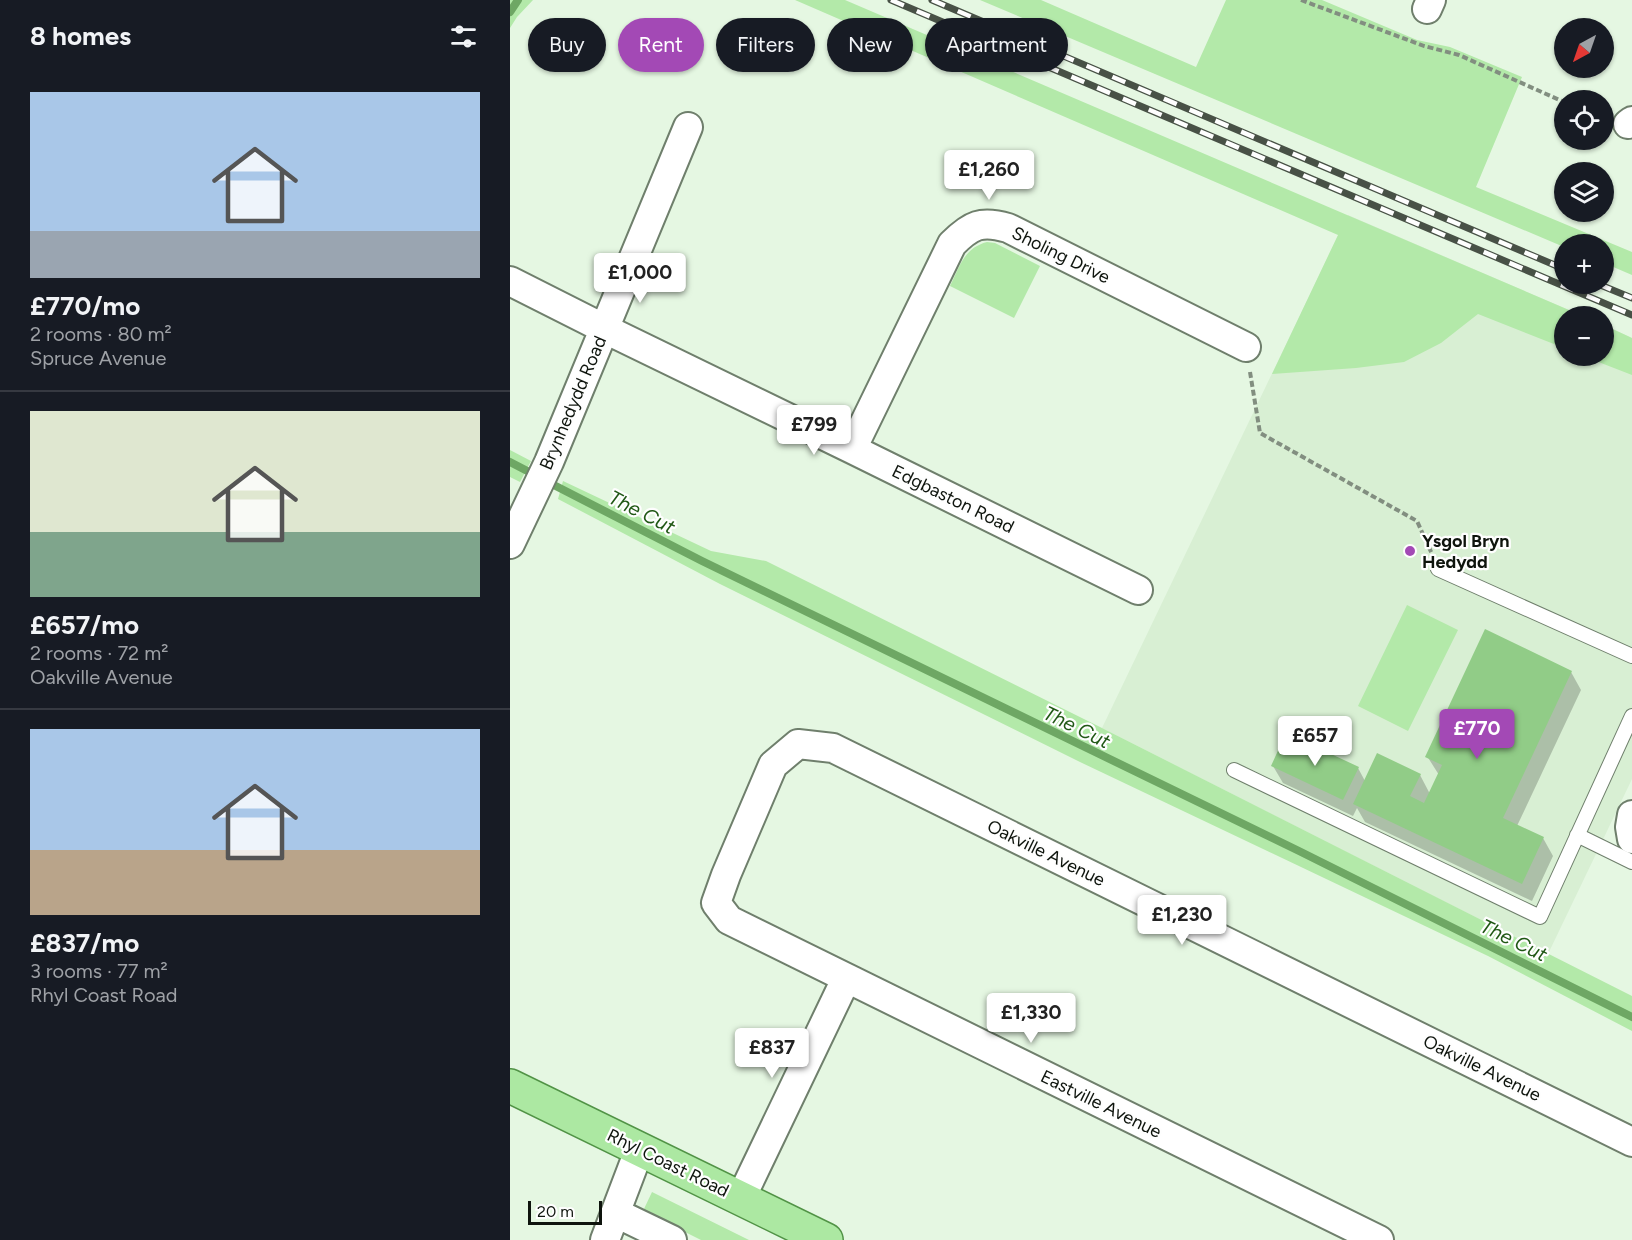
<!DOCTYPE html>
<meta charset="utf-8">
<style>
:root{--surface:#171b24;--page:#242831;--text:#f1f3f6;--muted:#9ea1a6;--line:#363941;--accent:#a349b5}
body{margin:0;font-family:Figtree,sans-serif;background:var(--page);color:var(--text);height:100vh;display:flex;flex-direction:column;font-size:22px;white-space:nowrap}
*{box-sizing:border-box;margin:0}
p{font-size:20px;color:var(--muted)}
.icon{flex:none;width:33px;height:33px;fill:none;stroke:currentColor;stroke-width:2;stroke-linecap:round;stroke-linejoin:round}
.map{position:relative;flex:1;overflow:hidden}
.drawer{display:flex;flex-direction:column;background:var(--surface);width:510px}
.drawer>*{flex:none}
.guide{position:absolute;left:18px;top:18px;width:570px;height:54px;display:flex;gap:12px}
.needle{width:39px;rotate:220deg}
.tools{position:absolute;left:1044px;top:18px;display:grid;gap:12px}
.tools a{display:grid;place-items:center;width:60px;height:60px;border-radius:50%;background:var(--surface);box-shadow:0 2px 4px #0004;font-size:30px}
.scale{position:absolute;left:18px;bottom:15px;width:74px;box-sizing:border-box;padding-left:6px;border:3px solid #0e140d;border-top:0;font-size:16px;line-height:21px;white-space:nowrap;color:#0e140d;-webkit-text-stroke:4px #fefefe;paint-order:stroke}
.price{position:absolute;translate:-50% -51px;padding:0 14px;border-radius:6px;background:#fff;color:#222;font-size:20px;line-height:39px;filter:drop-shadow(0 2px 3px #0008)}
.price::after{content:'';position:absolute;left:50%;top:36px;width:18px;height:14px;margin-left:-9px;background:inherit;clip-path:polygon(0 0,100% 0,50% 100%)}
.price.current{background:var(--accent);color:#fff}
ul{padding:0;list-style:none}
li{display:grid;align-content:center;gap:12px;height:318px;padding:0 30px}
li+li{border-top:2px solid var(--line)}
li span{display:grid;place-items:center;height:186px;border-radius:0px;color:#555}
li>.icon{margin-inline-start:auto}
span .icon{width:108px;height:108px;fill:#fffc;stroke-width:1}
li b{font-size:26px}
h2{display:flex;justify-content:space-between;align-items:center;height:72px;padding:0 30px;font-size:26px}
.chip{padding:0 21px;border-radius:27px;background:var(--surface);box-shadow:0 2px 4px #0004;font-size:21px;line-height:54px}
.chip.current{background:var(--accent);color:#fff}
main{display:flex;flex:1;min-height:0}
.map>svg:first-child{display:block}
</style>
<main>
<section class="drawer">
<h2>8 homes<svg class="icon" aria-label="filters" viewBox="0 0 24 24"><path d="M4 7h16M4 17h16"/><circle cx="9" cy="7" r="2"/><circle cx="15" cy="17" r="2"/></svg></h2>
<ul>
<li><span style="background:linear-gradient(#a9c7e8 75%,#9aa5b1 0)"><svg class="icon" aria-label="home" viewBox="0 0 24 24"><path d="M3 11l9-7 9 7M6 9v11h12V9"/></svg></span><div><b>£770/mo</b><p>2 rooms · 80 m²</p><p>Spruce Avenue</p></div></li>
<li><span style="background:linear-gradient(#dfe7d0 65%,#7fa58c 0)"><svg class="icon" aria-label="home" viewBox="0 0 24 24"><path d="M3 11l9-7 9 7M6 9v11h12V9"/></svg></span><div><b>£657/mo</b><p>2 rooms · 72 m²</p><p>Oakville Avenue</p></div></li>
<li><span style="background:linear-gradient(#a9c7e8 65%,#b9a48a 0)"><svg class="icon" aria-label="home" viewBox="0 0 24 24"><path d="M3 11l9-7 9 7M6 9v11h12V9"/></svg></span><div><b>£837/mo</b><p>3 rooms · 77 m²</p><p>Rhyl Coast Road</p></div></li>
</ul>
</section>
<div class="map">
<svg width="1122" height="1240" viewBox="0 0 1122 1240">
<rect width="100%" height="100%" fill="#e5f7e2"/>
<path fill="#d8efd3" d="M 838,215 L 1073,316 L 1054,316 L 1054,356 L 1094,356 L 1094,325 L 1122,338 L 1122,779 L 1038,954 L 592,728 Z"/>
<path fill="#b3e9a9" d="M 0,0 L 23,0 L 7,17 L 0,28 Z
M 285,0 L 335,0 L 1073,316 L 1054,316 L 1054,348 L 968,314 L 931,343 L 894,362 L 846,368 L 762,374 L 828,235 Z
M 470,0 L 531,0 L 686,67 L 716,0 L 812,0 L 907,40 L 940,47 L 1012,77 L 966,187 L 1122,252 L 1122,275 L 1094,263 L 1094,244 L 1054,244 L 1054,247 Z
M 477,242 L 485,243 L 530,266 L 504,318 L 440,286 C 450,266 454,248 477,242 Z
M 1094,325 L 1122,338 L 1122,375 L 1073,356 L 1094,356 Z
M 0,450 L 21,461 L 10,482 L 0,477 Z
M 53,481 L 201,551 L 256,561 L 592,728 L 1122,996 L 1122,1031 L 978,956 L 570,762 L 210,584 L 48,499 Z
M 897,605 L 948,630 L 898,731 L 848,706 Z
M 142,1192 L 239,1240 L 191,1240 L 133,1211 Z"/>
<path fill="#0003" d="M 1061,672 L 1071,690 L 1007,826 L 1033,838 L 1043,856 L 1022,901 L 855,822 L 847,808 L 843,816 L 773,783 L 763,766 L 848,768 L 855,781 L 910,775 L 920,794 L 929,775 L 917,756 Z"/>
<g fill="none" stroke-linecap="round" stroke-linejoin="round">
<path stroke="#6ea764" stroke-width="8" d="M 0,12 L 8,0
M 0,462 L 25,475
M 36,481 L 192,561 L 789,851 L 1122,1017"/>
</g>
<path fill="#91cc87" d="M 975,629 L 1062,671 L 993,818 L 1034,837 L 1012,884 L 843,804 L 867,753 L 911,774 L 900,796 L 914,803 L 932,765 L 915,757 Z
M 776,733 L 849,767 L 833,800 L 761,766 Z"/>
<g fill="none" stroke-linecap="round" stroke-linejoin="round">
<g stroke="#6f7f6c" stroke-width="16">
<path id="lane" d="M 928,569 L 1122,656
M 724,770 L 1030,917 L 1122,716
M 1067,835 L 1122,862"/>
</g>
<g stroke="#6f7f6c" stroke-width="32">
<path id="street" d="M 917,9 L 921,0
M 1118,124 L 1122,121
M 0,281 L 95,329 L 342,449 L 628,590
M 342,449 L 442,244 C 461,225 471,220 498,228 L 736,347
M 0,544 L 39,462 L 178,127
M 1122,815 L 1120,827 L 1122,839
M 231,1198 L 336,979
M 106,1213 L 162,1240
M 95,1240 L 130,1148
M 869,1240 L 219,920 L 206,903 L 216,875 L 263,765 L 288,744 L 323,748 L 1122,1142"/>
</g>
<g stroke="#519346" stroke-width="36">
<path id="primary" d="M 0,1086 L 316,1240"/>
</g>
<path stroke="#828e80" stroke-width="4" stroke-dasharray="6 3" stroke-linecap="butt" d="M 791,0 L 914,46 L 949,55 L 1054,102
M 740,372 L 750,433 L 907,521 L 922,554"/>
<use href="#lane" stroke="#fff" stroke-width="14"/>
<use href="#street" stroke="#fff" stroke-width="28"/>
<use href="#primary" stroke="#ace8a2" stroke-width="33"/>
<g stroke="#485146" stroke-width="7">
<path id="rail" d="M 381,0 L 1122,315
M 422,0 L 1054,269
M 1088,284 L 1122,298"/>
</g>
<use href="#rail" stroke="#fefefe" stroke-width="4.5" stroke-dasharray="14" stroke-linecap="butt"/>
</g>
<circle fill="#a349b5" stroke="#fefefe" stroke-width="2" cx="900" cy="551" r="6"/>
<g text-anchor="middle" stroke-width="4.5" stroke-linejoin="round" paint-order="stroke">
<g font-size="18" fill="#0e140d" stroke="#fefefe">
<text transform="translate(551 255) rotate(26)" y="6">Sholing Drive</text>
<text transform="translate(63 403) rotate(-67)" y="6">Brynhedydd Road</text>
<text transform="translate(443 499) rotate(26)" y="6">Edgbaston Road</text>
<text transform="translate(536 853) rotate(26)" y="6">Oakville Avenue</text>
<text transform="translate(972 1068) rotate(26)" y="6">Oakville Avenue</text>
<text transform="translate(591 1104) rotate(26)" y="6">Eastville Avenue</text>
<text transform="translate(158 1163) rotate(26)" y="6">Rhyl Coast Road</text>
</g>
<g font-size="18" font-weight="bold" fill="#0e140d" stroke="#fefefe" text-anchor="start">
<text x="912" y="547">Ysgol Bryn<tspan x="912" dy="21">Hedydd</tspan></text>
</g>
<g font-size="20" font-style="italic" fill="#205815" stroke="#fefefe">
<text transform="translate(132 512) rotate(27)" y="7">The Cut</text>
<text transform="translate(567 727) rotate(26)" y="7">The Cut</text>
<text transform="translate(1004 940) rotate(26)" y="7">The Cut</text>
</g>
</g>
</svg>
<div class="tools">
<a><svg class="needle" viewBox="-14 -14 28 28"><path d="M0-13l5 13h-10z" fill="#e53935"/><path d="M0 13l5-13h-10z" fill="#9ea1a6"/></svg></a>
<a><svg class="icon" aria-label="locate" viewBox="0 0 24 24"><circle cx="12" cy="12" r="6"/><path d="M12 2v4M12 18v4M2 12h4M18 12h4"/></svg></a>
<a><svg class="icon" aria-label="layers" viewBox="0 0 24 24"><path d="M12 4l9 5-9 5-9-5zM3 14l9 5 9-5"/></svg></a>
<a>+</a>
<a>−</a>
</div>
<div class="scale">20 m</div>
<b class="price" style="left:479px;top:201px">£1,260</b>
<b class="price" style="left:130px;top:304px">£1,000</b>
<b class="price" style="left:304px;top:456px">£799</b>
<b class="price current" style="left:967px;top:760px">£770</b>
<b class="price" style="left:805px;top:767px">£657</b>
<b class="price" style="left:672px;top:946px">£1,230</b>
<b class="price" style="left:521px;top:1044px">£1,330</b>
<b class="price" style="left:262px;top:1079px">£837</b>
<div class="guide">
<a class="chip">Buy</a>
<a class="chip current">Rent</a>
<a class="chip">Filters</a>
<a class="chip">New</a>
<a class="chip">Apartment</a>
</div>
</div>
</main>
